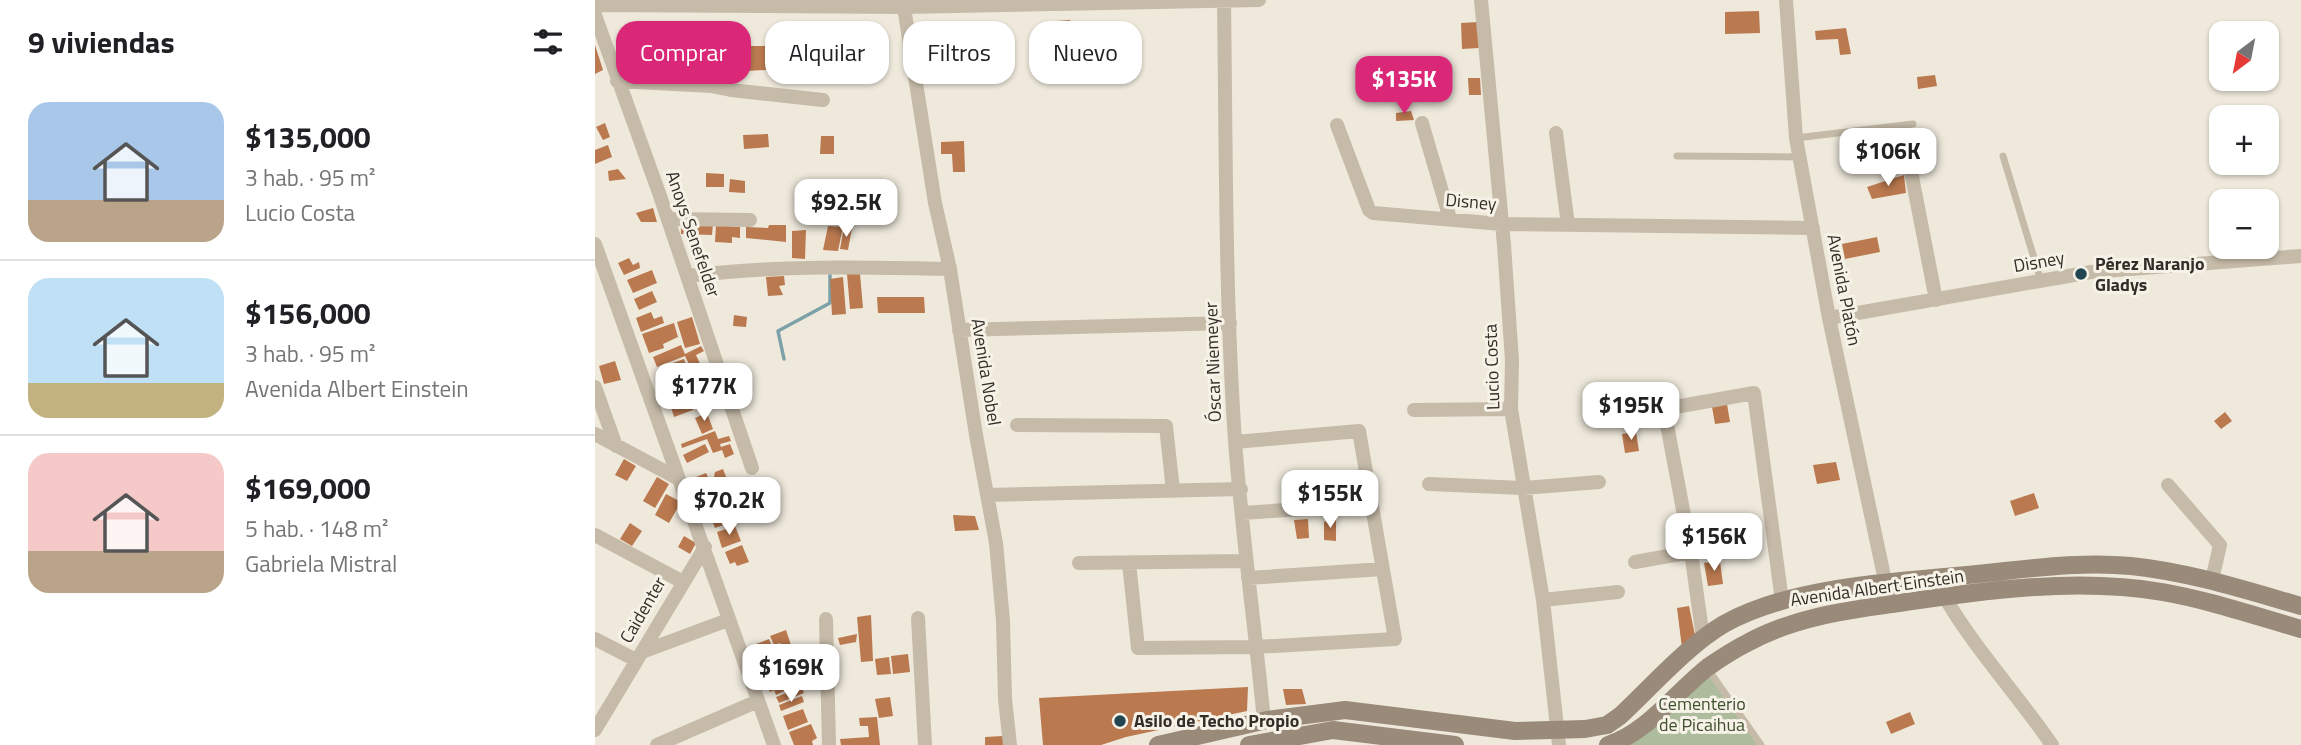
<!DOCTYPE html>
<html lang="es">
<meta charset="utf-8">
<style>
:root{--surface:#fff;--page:#f6f6f6;--text:#202124;--muted:#757577;--line:#e0e0e0;--accent:#db2777}
body{margin:0;font-family:"Titillium Web",sans-serif;background:var(--page);color:var(--text);height:100vh;display:flex;flex-direction:column;font-size:26px;white-space:nowrap}
*{box-sizing:border-box;margin:0}
p{font-size:23px;color:var(--muted)}
.icon{flex:none;width:38px;height:38px;fill:none;stroke:currentColor;stroke-width:2;stroke-linecap:round;stroke-linejoin:round}
.map{position:relative;flex:1;overflow:hidden}
.side{display:flex;flex-direction:column;background:var(--surface);width:595px}
.side>*{flex:none}
.banner{position:absolute;left:21px;top:21px;width:665px;height:63px;display:flex;gap:14px}
.needle{width:46px;rotate:212deg}
.buttons{position:absolute;left:1614px;top:21px;display:grid;gap:14px}
.buttons a{display:grid;place-items:center;width:70px;height:70px;border-radius:14px;background:var(--surface);box-shadow:0 2px 5px #0004;font-size:35px}
.price{position:absolute;translate:-50% -60px;padding:0 16px;border-radius:14px;background:#fff;color:#222;font-size:23px;line-height:46px;filter:drop-shadow(0 2px 4px #0008)}
.price::after{content:'';position:absolute;left:50%;top:42px;width:21px;height:16px;margin-left:-10px;background:inherit;clip-path:polygon(0 0,100% 0,50% 100%)}
.price.on{background:var(--accent);color:#fff}
ul{padding:0;list-style:none}
li{display:flex;align-items:center;gap:21px;height:175px;padding:0 28px}
li+li{border-top:2px solid var(--line)}
li span{display:grid;place-items:center;flex:none;width:196px;height:140px;border-radius:21px;color:#555}
li>.icon{margin-inline-start:auto}
span .icon{width:84px;height:84px;fill:#fffc;stroke-width:1}
li b{font-size:30px}
h2{display:flex;justify-content:space-between;align-items:center;height:84px;padding:0 28px;font-size:30px}
.chip{padding:0 24px;border-radius:21px;background:var(--surface);box-shadow:0 2px 5px #0004;font-size:24px;line-height:63px}
.chip.on{background:var(--accent);color:#fff}
main{display:flex;flex:1;min-height:0}
.map>svg:first-child{display:block}
</style>
<main>
<section class="side">
<h2>9 viviendas<svg class="icon" aria-label="filters" viewBox="0 0 24 24"><path d="M4 7h16M4 17h16"/><circle cx="9" cy="7" r="2"/><circle cx="15" cy="17" r="2"/></svg></h2>
<ul>
<li><span style="background:linear-gradient(#a9c7e8 70%,#b9a48a 0)"><svg class="icon" aria-label="home" viewBox="0 0 24 24"><path d="M3 11l9-7 9 7M6 9v11h12V9"/></svg></span><div><b>$135,000</b><p>3 hab. · 95 m²</p><p>Lucio Costa</p></div></li>
<li><span style="background:linear-gradient(#bfe0f5 75%,#c2b280 0)"><svg class="icon" aria-label="home" viewBox="0 0 24 24"><path d="M3 11l9-7 9 7M6 9v11h12V9"/></svg></span><div><b>$156,000</b><p>3 hab. · 95 m²</p><p>Avenida Albert Einstein</p></div></li>
<li><span style="background:linear-gradient(#f6c9c9 70%,#b9a48a 0)"><svg class="icon" aria-label="home" viewBox="0 0 24 24"><path d="M3 11l9-7 9 7M6 9v11h12V9"/></svg></span><div><b>$169,000</b><p>5 hab. · 148 m²</p><p>Gabriela Mistral</p></div></li>
</ul>
</section>
<div class="map">
<svg width="1706" height="745" viewBox="0 0 1706 745">
<rect width="100%" height="100%" fill="#efe9dc"/>
<path fill="#adbc9d" d="M 1112,668 L 1165,745 L 1013,745 Z"/>
<g fill="none" stroke-linecap="round" stroke-linejoin="round">
<path stroke="#7da1a9" stroke-width="3.5" d="M 189,359 L 183,331 L 235,303 L 235,275"/>
</g>
<path fill="#ba794f" d="M 1164,11 L 1165,33 L 1130,34 L 1130,12 Z
M 475,20 L 476,35 L 462,36 L 462,21 Z
M 883,22 L 884,48 L 867,49 L 866,23 Z
M 1251,28 L 1256,54 L 1245,55 L 1243,39 L 1221,40 L 1220,31 Z
M 238,38 L 258,39 L 258,48 L 238,48 Z
M 371,38 L 387,38 L 387,53 L 370,53 Z
M 0,45 L 8,70 L 0,74 Z
M 151,46 L 171,46 L 171,70 L 151,71 Z
M 1623,64 L 1626,78 L 1617,80 L 1614,66 Z
M 1340,75 L 1342,86 L 1323,89 L 1322,77 Z
M 873,78 L 885,78 L 886,95 L 874,95 Z
M 816,111 L 819,120 L 801,121 L 801,113 Z
M 10,123 L 15,137 L 8,140 L 1,127 Z
M 173,134 L 174,147 L 149,149 L 148,135 Z
M 226,136 L 239,136 L 239,154 L 225,154 Z
M 369,141 L 370,172 L 358,172 L 357,154 L 346,154 L 346,142 Z
M 13,145 L 17,157 L 0,164 L 0,150 Z
M 23,169 L 31,179 L 14,181 L 13,171 Z
M 111,173 L 129,174 L 129,187 L 111,187 Z
M 1309,175 L 1311,193 L 1277,199 L 1272,187 Z
M 135,179 L 150,181 L 150,193 L 134,192 Z
M 258,196 L 280,197 L 279,224 L 263,224 L 265,207 L 257,207 Z
M 58,208 L 62,222 L 46,222 L 41,213 Z
M 86,223 L 118,224 L 117,235 L 86,234 Z
M 121,225 L 145,227 L 145,238 L 137,237 L 137,243 L 120,242 Z
M 174,225 L 191,225 L 191,242 L 151,238 L 151,227 L 173,228 Z
M 233,226 L 248,227 L 243,251 L 228,250 Z
M 249,227 L 257,228 L 253,250 L 245,249 Z
M 211,230 L 210,259 L 197,258 L 197,231 Z
M 1282,237 L 1285,252 L 1250,259 L 1247,244 Z
M 34,258 L 38,265 L 44,262 L 45,268 L 29,275 L 23,263 Z
M 57,270 L 62,283 L 38,293 L 32,280 Z
M 252,274 L 265,274 L 268,308 L 255,309 Z
M 189,276 L 190,285 L 184,286 L 188,295 L 173,296 L 171,277 Z
M 248,277 L 251,314 L 237,315 L 235,279 Z
M 57,291 L 62,302 L 44,310 L 39,299 Z
M 282,297 L 329,297 L 330,313 L 283,313 Z
M 56,312 L 59,319 L 67,316 L 69,323 L 46,332 L 41,318 Z
M 139,315 L 152,317 L 151,327 L 138,326 Z
M 97,317 L 105,344 L 90,348 L 82,322 Z
M 79,323 L 83,337 L 68,344 L 69,348 L 54,353 L 47,334 Z
M 86,345 L 90,354 L 106,346 L 109,351 L 101,355 L 106,366 L 97,370 L 90,356 L 62,367 L 58,357 Z
M 89,359 L 94,373 L 68,382 L 63,368 Z
M 20,361 L 26,380 L 9,384 L 4,366 Z
M 99,379 L 105,394 L 94,398 L 98,410 L 79,417 L 76,407 L 72,408 L 66,390 Z
M 116,382 L 121,396 L 110,399 L 105,386 Z
M 1132,404 L 1135,422 L 1120,424 L 1117,407 Z
M 1630,412 L 1637,421 L 1626,429 L 1619,421 Z
M 112,413 L 118,429 L 107,434 L 100,418 Z
M 120,431 L 123,439 L 134,436 L 136,441 L 125,444 L 126,447 L 135,444 L 139,454 L 130,458 L 127,450 L 118,453 L 112,439 L 87,448 L 86,444 Z
M 1041,432 L 1044,451 L 1030,453 L 1027,434 Z
M 110,444 L 114,452 L 92,463 L 88,455 Z
M 29,459 L 41,466 L 32,481 L 20,475 Z
M 1241,462 L 1245,480 L 1222,484 L 1218,465 Z
M 128,469 L 133,482 L 107,492 L 101,477 L 111,473 L 114,479 L 119,477 L 120,472 Z
M 62,477 L 74,484 L 60,508 L 48,501 Z
M 1439,493 L 1444,508 L 1420,516 L 1415,501 Z
M 71,494 L 86,502 L 74,523 L 60,515 Z
M 144,501 L 150,517 L 120,528 L 115,515 L 124,512 L 127,519 L 135,516 L 131,506 Z
M 358,515 L 380,516 L 384,530 L 360,531 Z
M 741,518 L 741,541 L 729,540 L 729,522 Z
M 713,519 L 714,538 L 702,539 L 699,520 Z
M 35,523 L 47,531 L 37,546 L 25,539 Z
M 140,526 L 146,541 L 127,548 L 122,532 Z
M 89,536 L 101,543 L 95,554 L 83,547 Z
M 147,545 L 154,562 L 142,566 L 140,562 L 135,564 L 130,552 Z
M 1125,561 L 1128,584 L 1113,586 L 1109,563 Z
M 1094,606 L 1101,640 L 1087,648 L 1082,608 Z
M 276,615 L 278,661 L 266,662 L 262,617 Z
M 191,630 L 197,648 L 189,651 L 185,643 L 179,645 L 175,636 Z
M 262,634 L 261,642 L 245,645 L 243,638 Z
M 174,639 L 180,653 L 167,658 L 161,644 Z
M 313,654 L 315,672 L 298,674 L 296,656 Z
M 294,657 L 296,674 L 282,675 L 280,659 Z
M 197,668 L 205,683 L 181,695 L 179,690 L 175,692 L 170,682 L 185,674 L 186,681 L 176,686 L 189,681 L 185,674 Z
M 207,687 L 209,693 L 184,703 L 181,697 Z
M 653,687 L 652,711 L 531,737 L 506,745 L 448,745 L 444,698 Z
M 688,689 L 707,689 L 711,704 L 691,705 Z
M 207,696 L 209,702 L 186,711 L 184,705 Z
M 295,697 L 298,716 L 284,718 L 280,699 Z
M 208,709 L 213,722 L 193,730 L 188,716 Z
M 1315,712 L 1320,724 L 1296,734 L 1291,722 Z
M 282,717 L 285,745 L 246,745 L 245,739 L 274,737 L 273,726 L 265,726 L 264,718 Z
M 216,724 L 222,738 L 217,741 L 218,745 L 199,745 L 194,732 Z
M 408,736 L 408,745 L 390,745 L 390,737 Z"/>
<g fill="none" stroke-linecap="round" stroke-linejoin="round">
<path stroke="#c6bba9" stroke-width="7" d="M 1201,138 L 1318,124
M 1082,156 L 1204,157
M 1408,156 L 1446,281
M 1113,669 L 1166,745"/>
<path stroke="#c6bba9" stroke-width="14" d="M 629,0 C 631,147 630,294 640,441 C 647,534 660,627 669,721
M 886,0 L 909,245 L 917,360 L 916,409 L 948,600 L 964,745
M 1191,0 L 1201,138 L 1234,318 L 1295,604
M 0,5 L 309,7 L 664,0
M 309,7 L 340,203 L 355,269 L 381,435 L 401,543 L 408,621 L 410,699 L 415,745
M 0,15 L 64,193 L 157,468
M 22,81 L 116,86 L 136,90 L 228,100
M 827,123 L 855,219
M 742,125 L 774,210 L 778,213 L 906,224 L 1218,228
M 961,133 L 973,225
M 1313,156 L 1341,300
M 73,219 L 155,220
M 0,244 L 179,745
M 93,276 C 179,265 268,267 355,269
M 1234,318 L 1496,272 L 1706,256
M 364,330 L 635,323
M 0,387 L 21,446
M 819,410 L 916,409
M 422,425 L 571,426 L 578,491
M 0,434 L 84,479
M 834,484 L 928,488 L 1004,482
M 1573,485 L 1625,545 L 1617,580
M 393,495 L 646,489
M 648,513 L 777,504
M 0,535 L 88,582
M 1040,562 L 1096,552
M 484,563 L 650,561
M 534,563 L 543,648 L 660,647 L 800,639 L 764,431 L 640,442
M 653,578 L 788,569
M 1349,596 C 1380,649 1422,694 1457,745
M 948,600 L 1023,592
M 323,618 L 330,745
M 231,619 L 234,745
M 1108,638 L 1096,552 L 1069,409 L 1159,393 L 1187,601
M 0,639 L 41,660
M 47,652 L 133,620
M 0,730 L 110,547
M 62,745 L 163,701"/>
<path stroke="#998a7a" stroke-width="18" d="M 563,745 L 672,720 L 750,710 L 920,731 L 990,729 L 1012,725 L 1025,716 C 1056,687 1093,645 1129,624 C 1199,585 1303,582 1382,574 C 1433,569 1485,561 1536,566 C 1594,572 1650,590 1706,606
M 654,745 L 738,730 L 860,745
M 1013,745 C 1053,732 1081,692 1113,667 C 1126,658 1140,649 1154,642 C 1198,618 1248,611 1297,604 C 1384,591 1480,577 1567,592 C 1614,600 1660,616 1706,629"/>
</g>
<g fill="#224651" stroke="#f7f2e7" stroke-width="2.5">
<circle cx="1486" cy="274" r="7"/>
<circle cx="525" cy="721" r="7"/>
</g>
<g text-anchor="middle" stroke-width="6" stroke-linejoin="round" paint-order="stroke">
<g font-size="18" fill="#342d28" stroke="#f7f2e7">
<text transform="translate(876 202) rotate(5)" y="6">Disney</text>
<text transform="translate(98 234) rotate(71)" y="6">Anoys Senefelder</text>
<text transform="translate(1444 262) rotate(-10)" y="6">Disney</text>
<text transform="translate(1249 290) rotate(79)" y="6">Avenida Platón</text>
<text transform="translate(618 362) rotate(-92)" y="6">Óscar Niemeyer</text>
<text transform="translate(897 367) rotate(-92)" y="6">Lucio Costa</text>
<text transform="translate(391 372) rotate(81)" y="6">Avenida Nobel</text>
<text transform="translate(1282 588) rotate(-8)" y="6">Avenida Albert Einstein</text>
<text transform="translate(48 610) rotate(-60)" y="6">Caidenter</text>
</g>
<g font-size="18" font-weight="bold" fill="#342d28" stroke="#f7f2e7" text-anchor="start">
<text x="1500" y="270">Pérez Naranjo<tspan x="1500" dy="21">Gladys</tspan></text>
<text x="539" y="727">Asilo de Techo Propio</text>
</g>
<g font-size="18" fill="#3e4f2e" stroke="#f7f2e7">
<text x="1107" y="710">Cementerio<tspan x="1107" dy="21">de Picaihua</tspan></text>
</g>
</g>
</svg>
<div class="buttons">
<a><svg class="needle" viewBox="-14 -14 28 28"><path d="M0-13l5 13h-10z" fill="#e53935"/><path d="M0 13l5-13h-10z" fill="#757577"/></svg></a>
<a>+</a>
<a>−</a>
</div>
<b class="price on" style="left:809px;top:116px">$135K</b>
<b class="price" style="left:1293px;top:188px">$106K</b>
<b class="price" style="left:251px;top:239px">$92.5K</b>
<b class="price" style="left:109px;top:423px">$177K</b>
<b class="price" style="left:1036px;top:442px">$195K</b>
<b class="price" style="left:735px;top:530px">$155K</b>
<b class="price" style="left:134px;top:537px">$70.2K</b>
<b class="price" style="left:1119px;top:573px">$156K</b>
<b class="price" style="left:196px;top:704px">$169K</b>
<div class="banner">
<a class="chip on">Comprar</a>
<a class="chip">Alquilar</a>
<a class="chip">Filtros</a>
<a class="chip">Nuevo</a>
</div>
</div>
</main>
